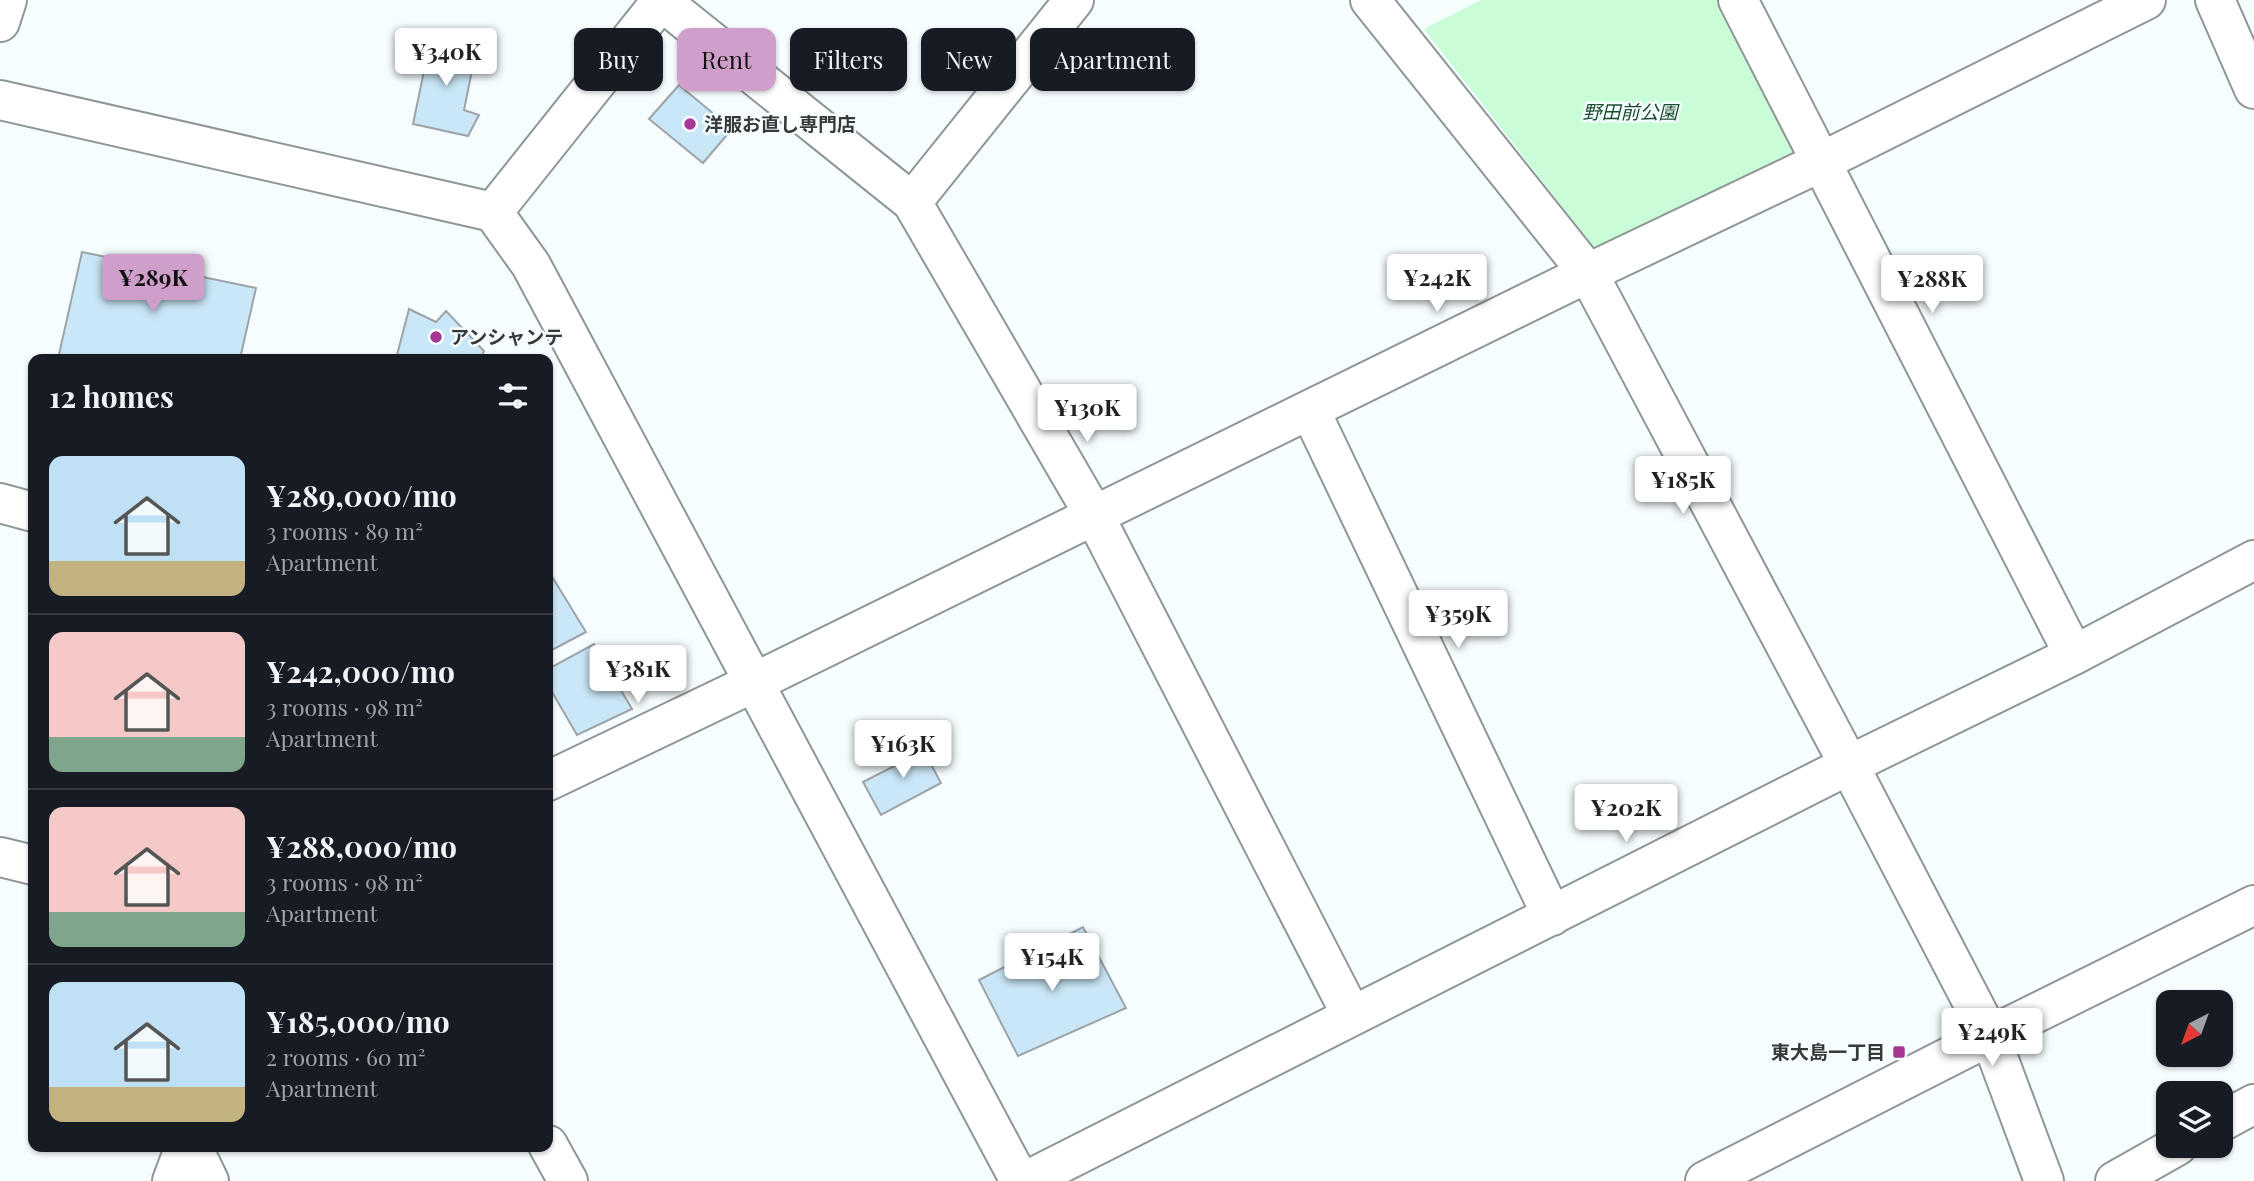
<!DOCTYPE html>
<meta charset="utf-8">
<style>
:root{--surface:#171b24;--page:#242831;--text:#f1f3f6;--muted:#9ea1a6;--line:#363941;--accent:#cf9eca}
body{margin:0;font-family:"Playfair Display","Noto Sans JP",serif;background:var(--page);color:var(--text);height:100vh;display:flex;flex-direction:column;font-size:26px;white-space:nowrap}
*{box-sizing:border-box;margin:0}
p{font-size:23px;color:var(--muted)}
.icon{flex:none;width:38px;height:38px;fill:none;stroke:currentColor;stroke-width:2;stroke-linecap:round;stroke-linejoin:round}
.map{position:relative;flex:1;overflow:hidden}
.drawer{position:absolute;left:28px;top:354px;width:525px;height:798px;display:flex;flex-direction:column;background:var(--surface);border-radius:14px;box-shadow:0 2px 5px #0004}
.drawer>*{flex:none}
.top-card{position:absolute;left:574px;top:28px;width:665px;height:63px;display:flex;gap:14px}
.needle{width:46px;rotate:221deg}
.fabs{position:absolute;left:2156px;top:990px;display:grid;gap:14px}
.fabs a{display:grid;place-items:center;width:77px;height:77px;border-radius:14px;background:var(--surface);box-shadow:0 2px 5px #0004;font-size:35px}
.price{position:absolute;translate:-50% -60px;padding:0 16px;border-radius:7px;background:#fff;color:#222;font-size:23px;line-height:46px;filter:drop-shadow(0 2px 4px #0008)}
.price::after{content:'';position:absolute;left:50%;top:42px;width:21px;height:16px;margin-left:-10px;background:inherit;clip-path:polygon(0 0,100% 0,50% 100%)}
.price.active{background:var(--accent);color:#111}
ul{padding:0;list-style:none}
li{display:flex;align-items:center;gap:21px;height:175px;padding:0 21px}
li+li{border-top:2px solid var(--line)}
li span{display:grid;place-items:center;flex:none;width:196px;height:140px;border-radius:14px;color:#555}
li>.icon{margin-inline-start:auto}
span .icon{width:84px;height:84px;fill:#fffc;stroke-width:1}
li b{font-size:30px}
h2{display:flex;justify-content:space-between;align-items:center;height:84px;padding:0 21px;font-size:30px}
.chip{padding:0 24px;border-radius:14px;background:var(--surface);box-shadow:0 2px 5px #0004;font-size:24px;line-height:63px}
.chip.active{background:var(--accent);color:#111}
.map>svg:first-child{display:block}
</style>
<div class="map">
<svg width="2254" height="1181" viewBox="0 0 2254 1181">
<rect width="100%" height="100%" fill="#f6fdfe"/>
<path fill="#c8fdd7" d="M 1481,0 L 1723,0 L 1799,158 L 1596,250 L 1424,29 Z"/>
<path fill="#cae7f7" stroke="#9da3a6" stroke-width="2" d="M 432,32 L 458,40 L 457,51 L 475,56 L 464,110 L 479,115 L 468,136 L 413,124 Z
M 679,85 L 732,129 L 703,163 L 649,119 Z
M 82,252 L 256,288 L 240,359 L 58,359 Z
M 409,309 L 436,322 L 446,311 L 484,351 L 481,359 L 396,359 Z
M 548,570 L 586,632 L 548,652 Z
M 594,644 L 632,709 L 577,735 L 548,685 L 548,669 Z
M 919,742 L 941,783 L 881,815 L 863,782 L 904,761 L 900,753 Z
M 1083,927 L 1126,1008 L 1018,1056 L 979,980 Z"/>
<g fill="none" stroke-linecap="round" stroke-linejoin="round">
<g stroke="#8f9697" stroke-width="42">
<path id="minor" d="M 660,0 L 912,202 L 1094,515 L 1352,1016
M 1370,0 L 1588,273 L 1849,765 L 1990,1036 L 2044,1181
M 1738,0 L 2074,655
M 2215,0 L 2254,89
M 0,22 L 7,0
M 0,100 L 493,212 L 531,265 L 1020,1181
M 912,202 L 1074,0
M 493,212 L 662,0
M 1310,410 L 1552,916
M 0,503 L 33,512
M 548,781 L 755,682 L 1588,273 L 1821,162 L 2146,0
M 0,857 L 33,865
M 2221,1122 L 2254,1104
M 548,1145 L 568,1181
M 192,1146 L 209,1181
M 172,1181 L 185,1146
M 1026,1181 L 1849,765 L 2074,655 L 2254,560
M 1705,1181 L 1990,1036 L 2254,905
M 2115,1181 L 2177,1146"/>
</g>
<use href="#minor" stroke="#fff" stroke-width="38"/>
</g>
<g fill="#a63794" stroke="#f6fdfe" stroke-width="2.5">
<circle cx="690" cy="124" r="7"/>
<circle cx="436" cy="337" r="7"/>
<rect x="1892" y="1045" width="14" height="14" rx="3.5"/>
</g>
<g text-anchor="middle" stroke-width="5" stroke-linejoin="round" paint-order="stroke">
<g font-size="19" font-style="italic" fill="#1b4c2e" stroke="#f6fdfe">
<text x="1630" y="119">野田前公園</text>
</g>
<g font-size="19" font-weight="bold" fill="#363939" stroke="#f6fdfe" text-anchor="start">
<text x="704" y="131">洋服お直し専門店</text>
<text x="450" y="344">アンシャンテ</text>
<text x="1885" y="1059" text-anchor="end">東大島一丁目</text>
</g>
</g>
</svg>
<div class="fabs">
<a><svg class="needle" viewBox="-14 -14 28 28"><path d="M0-13l5 13h-10z" fill="#e53935"/><path d="M0 13l5-13h-10z" fill="#9ea1a6"/></svg></a>
<a><svg class="icon" aria-label="layers" viewBox="0 0 24 24"><path d="M12 4l9 5-9 5-9-5zM3 14l9 5 9-5"/></svg></a>
</div>
<b class="price" style="left:446px;top:88px">¥340K</b>
<b class="price active" style="left:153px;top:314px">¥289K</b>
<b class="price" style="left:1437px;top:314px">¥242K</b>
<b class="price" style="left:1932px;top:315px">¥288K</b>
<b class="price" style="left:1087px;top:444px">¥130K</b>
<b class="price" style="left:1683px;top:516px">¥185K</b>
<b class="price" style="left:1458px;top:650px">¥359K</b>
<b class="price" style="left:638px;top:705px">¥381K</b>
<b class="price" style="left:903px;top:780px">¥163K</b>
<b class="price" style="left:1626px;top:844px">¥202K</b>
<b class="price" style="left:1052px;top:993px">¥154K</b>
<b class="price" style="left:1992px;top:1068px">¥249K</b>
<div class="top-card">
<a class="chip">Buy</a>
<a class="chip active">Rent</a>
<a class="chip">Filters</a>
<a class="chip">New</a>
<a class="chip">Apartment</a>
</div>
<section class="drawer">
<h2>12 homes<svg class="icon" aria-label="filters" viewBox="0 0 24 24"><path d="M4 7h16M4 17h16"/><circle cx="9" cy="7" r="2"/><circle cx="15" cy="17" r="2"/></svg></h2>
<ul>
<li><span style="background:linear-gradient(#bfe0f5 75%,#c2b280 0)"><svg class="icon" aria-label="home" viewBox="0 0 24 24"><path d="M3 11l9-7 9 7M6 9v11h12V9"/></svg></span><div><b>¥289,000/mo</b><p>3 rooms · 89 m²</p><p>Apartment</p></div></li>
<li><span style="background:linear-gradient(#f6c9c9 75%,#7fa58c 0)"><svg class="icon" aria-label="home" viewBox="0 0 24 24"><path d="M3 11l9-7 9 7M6 9v11h12V9"/></svg></span><div><b>¥242,000/mo</b><p>3 rooms · 98 m²</p><p>Apartment</p></div></li>
<li><span style="background:linear-gradient(#f6c9c9 75%,#7fa58c 0)"><svg class="icon" aria-label="home" viewBox="0 0 24 24"><path d="M3 11l9-7 9 7M6 9v11h12V9"/></svg></span><div><b>¥288,000/mo</b><p>3 rooms · 98 m²</p><p>Apartment</p></div></li>
<li><span style="background:linear-gradient(#bfe0f5 75%,#c2b280 0)"><svg class="icon" aria-label="home" viewBox="0 0 24 24"><path d="M3 11l9-7 9 7M6 9v11h12V9"/></svg></span><div><b>¥185,000/mo</b><p>2 rooms · 60 m²</p><p>Apartment</p></div></li>
</ul>
</section>
</div>
